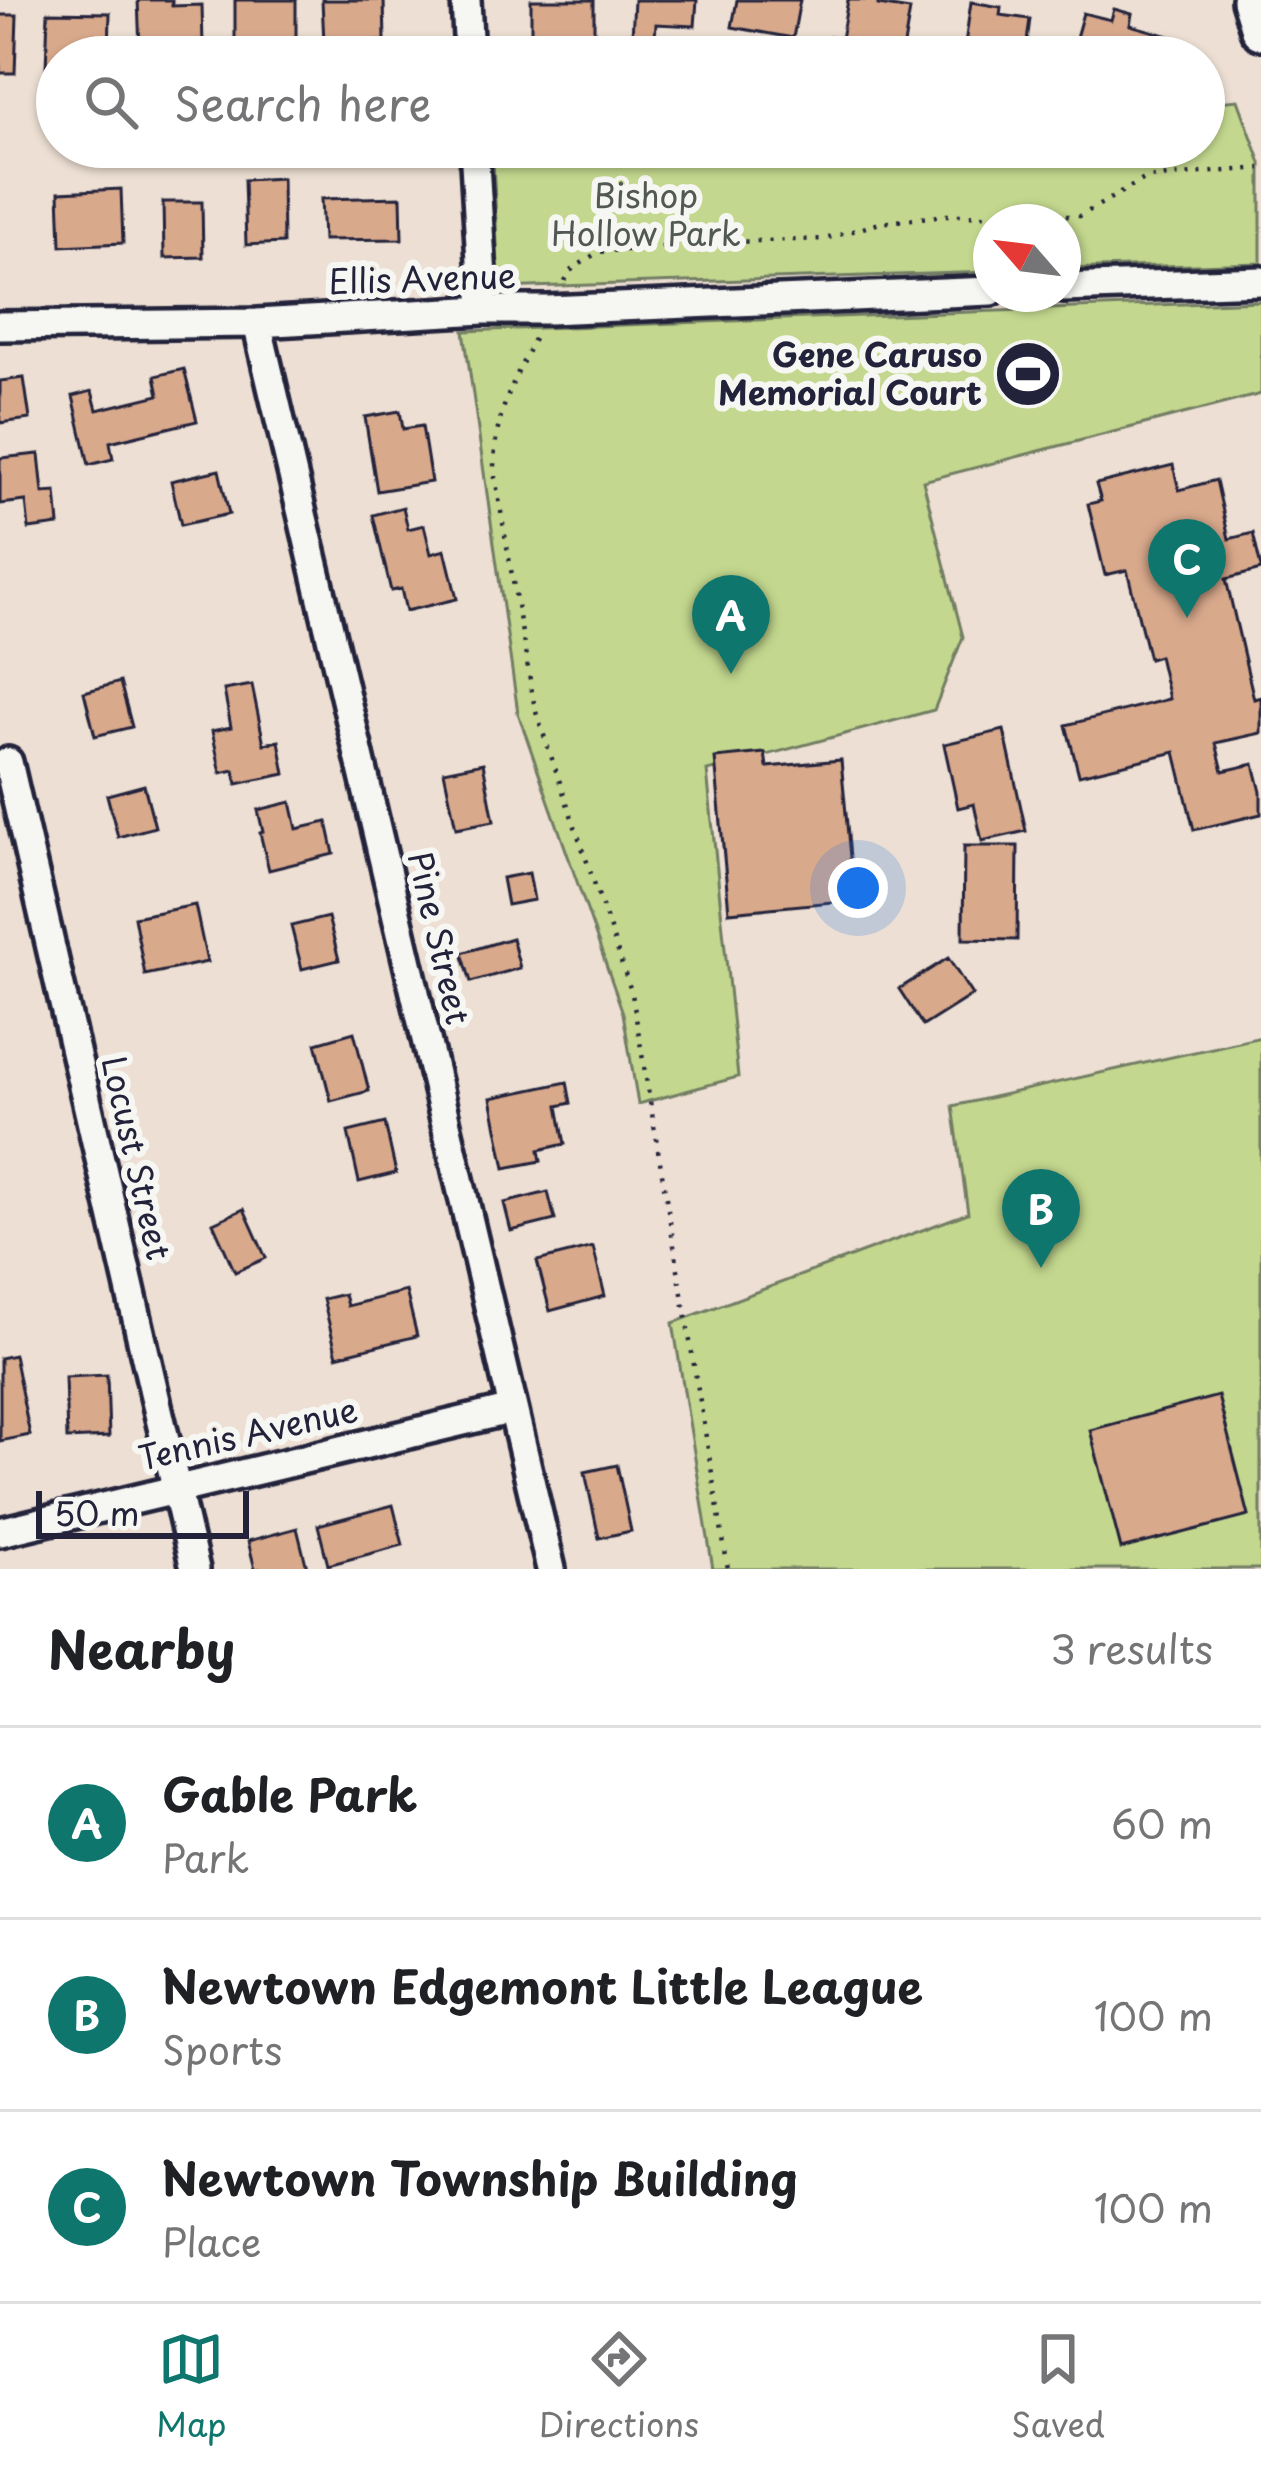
<!DOCTYPE html>
<html lang="en">
<head>
<meta charset="utf-8">
<style>
	:root { --surface:#fff; --page:#f6f6f6; --text:#202124; --muted:#757577; --line:#e0e0e0; --accent:#0f766e }
	body { margin:0; font-family:"Playpen Sans",sans-serif; background:var(--page); color:var(--text) }
	.compass { position:absolute; left:973px; top:204px; width:108px; height:108px; border-radius:50%; background:var(--surface); box-shadow:0 3px 9px #0004; rotate:298deg }
	.scale { position:absolute; left:36px; bottom:30px; width:213px; box-sizing:border-box; padding-left:12px; border:6px solid #22223b; border-top:0; font-size:33px; line-height:42px; white-space:nowrap; color:#22223b; -webkit-text-stroke:9px #f6f6f2; paint-order:stroke }
	.you { position:absolute; left:858px; top:888px; width:42px; height:42px; margin:-30px; border:9px solid #fff; border-radius:50%; background:#1a73e8; box-shadow:0 0 0 18px #1a73e833 }
	.badge { display:grid; place-items:center; width:78px; height:78px; border-radius:50%; background:var(--accent); color:#fff; font-size:39px; font-weight:700 }
	.pin { position:absolute; translate:-50% -99px; filter:drop-shadow(0 3px 6px #0008) }
	.pin::after { content:''; position:absolute; top:63px; width:42px; height:36px; background:inherit; clip-path:polygon(0 0,100% 0,50% 100%) }
	.list { margin:0; padding:0; list-style:none }
	h2 { display:flex; justify-content:space-between; align-items:center; height:156px; margin:0; padding:0 48px; font-size:51px }
	h2 small { font-size:39px; font-weight:400; color:var(--muted) }
	.list li { display:grid; grid-template-columns:78px 1fr auto; gap:36px; align-items:center; box-sizing:border-box; height:192px; padding:0 48px; border-top:3px solid var(--line) }
	.list b { display:block; font-size:45px; white-space:nowrap }
	.list p { margin:0; font-size:39px; white-space:nowrap; color:var(--muted) }
	.list em { font-size:39px; font-style:normal; color:var(--muted) }
	.icon { flex:none; width:66px; height:66px; fill:none; stroke:currentColor; stroke-width:2; stroke-linecap:round; stroke-linejoin:round }
	.map { position:relative; flex:none; width:1261px; height:1569px; overflow:hidden }
	.search { position:absolute; background:var(--surface); box-shadow:0 3px 9px #0004; left:36px; right:36px; top:36px; height:132px; display:flex; align-items:center; gap:30px; box-sizing:border-box; padding:0 42px; border-radius:66px; color:var(--muted); font-size:45px }
	.sheet { height:732px; background:var(--surface) }
	nav { display:flex; justify-content:space-around; align-items:center; box-sizing:border-box; height:168px; border-top:3px solid var(--line); background:var(--surface); font-size:33px; color:var(--muted) }
	nav a { display:grid; justify-items:center; gap:6px }
	nav .on { color:var(--accent) }
	.map>svg:first-child { display:block }
</style>
</head>
<body>
<div class="map">
<svg width="1261" height="1569" viewBox="0 0 1261 1569">
	<rect width="100%" height="100%" fill="#eddfd3"/>
	<filter id="ink" filterUnits="userSpaceOnUse"><feTurbulence type="fractalNoise" baseFrequency=".00833" numOctaves="2"/><feDisplacementMap in="SourceGraphic" scale="24" xChannelSelector="R" yChannelSelector="G"/><feConvolveMatrix kernelMatrix="1 2 1 2 8 2 1 2 1" color-interpolation-filters="sRGB"/></filter>
	<g filter="url(#ink)">
		<path fill="#c3d88e" stroke="#727d64" stroke-width="3" d="M1238 100 1261 163V263L1063 269V222H991V272L499 288 493 159 640 147H1204V103Z
			M1261 301V394L923 481 963 637 934 710 707 771 738 1077 638 1104 623 1013 518 713 464 331Z
			M1261 1037V1569H713L673 1323 968 1213 953 1106Z"/>
		<path fill="#d9a98c" stroke="#22223b" stroke-width="3" d="M138 0H172V6L202 5 203 46 140 49Z
			M235 0H296V42L255 43 256 57H235Z
			M322 0H384L385 41 324 43Z
			M531 0H594V48H531Z
			M634 0H697L695 26 656 24 655 38 632 37Z
			M737 0H800L793 38 732 27Z
			M848 0H878V5L910 10 903 51 874 46 872 57 827 55 830 37 841 39Z
			M971 2 1001 7 1000 15 1030 19 1025 57 964 51Z
			M1114 9 1132 14 1130 25 1173 37 1168 57H1107L1073 48 1083 13 1111 20Z
			M48 12 110 13 109 57H57V69H46Z
			M0 15H17L15 73H0Z
			M282 178 283 243 246 245 244 180Z
			M121 189 123 243 61 246 59 192Z
			M401 197 402 239 323 240 321 199Z
			M163 202H202L203 257 164 258Z
			M184 369 197 421 110 442 113 459 89 465 73 396 92 391 97 410 159 395 155 376Z
			M24 378 30 419 0 423V381Z
			M400 411 403 429 422 426 431 482 377 491 365 417Z
			M39 454 43 493 56 492 59 525 29 529 26 501 0 504V458Z
			M1173 465 1179 490 1216 480 1229 539 1253 533 1261 568V570L1226 579 1254 699 1261 697V733L1216 743 1223 771 1254 764 1261 792V814L1194 830 1175 752 1079 775 1066 725 1169 699 1159 656 1149 659 1127 570 1105 575 1088 504 1101 501 1096 484Z
			M219 470 229 514 181 525 171 481Z
			M403 507 408 529 424 525 431 554 445 550 457 599 406 611 401 589 391 591 373 515Z
			M120 682 132 727 95 736 84 692Z
			M252 685 264 744 279 741 285 774 237 784 234 770 221 773 212 731 231 727 224 690Z
			M1004 730 1026 831 982 841 974 804 958 808 944 744Z
			M765 753 767 767 841 760 854 900 729 912 715 758Z
			M483 763 494 821 456 828 444 771Z
			M144 785 155 827 118 837 107 795Z
			M291 802 297 829 327 822 334 854 269 870 260 833 263 832 258 810Z
			M964 846H1018L1017 940 963 939Z
			M529 873 534 900 507 905 502 878Z
			M195 905 207 962 145 975 134 917Z
			M328 917 339 960 302 969 291 926Z
			M512 938 520 968 471 982 462 953Z
			M948 958 972 995 923 1026 899 989Z
			M354 1032 369 1091 331 1101 316 1043Z
			M567 1082 571 1103 558 1106 565 1144 539 1150 541 1161 505 1168 491 1098Z
			M385 1123 396 1173 359 1182 348 1132Z
			M548 1192 555 1220 511 1231 504 1203Z
			M244 1209 266 1258 235 1272 213 1223Z
			M593 1247 605 1296 550 1311 537 1261Z
			M406 1291 417 1336 337 1356 323 1299 344 1294 347 1306Z
			M14 1355 30 1435 0 1441V1358Z
			M107 1375 109 1437 67 1439 65 1377Z
			M1218 1396 1249 1516 1121 1549 1090 1430Z
			M617 1465 631 1531 599 1538 585 1472Z
			M393 1505 403 1545 328 1565 318 1525Z
			M297 1528 307 1568 255 1569 248 1541Z"/>
		<g fill="none" stroke-linecap="round" stroke-linejoin="round">
			<defs>
				<path id="street" d="M466 0 469 57
					M474 147 484 310
					M1063 288 1261 281
					M257 323 551 1569
					M0 326 257 323 484 310H548L991 291
					M8 762 195 1569
					M0 1532 513 1409"/>
				<path id="secondary" d="M1252 0 1261 29"/>
			</defs>
			<use href="#street" stroke="#22223b" stroke-width="36"/>
			<use href="#secondary" stroke="#22223b" stroke-width="48"/>
			<path stroke="#22223b" stroke-width="4.5" stroke-dasharray="3 9" stroke-linecap="butt" d="M565 281 570 271 598 252 728 242 825 239 880 223 945 215 1080 216 1146 178 1261 168
				M534 339C511 386 494 417 494 471L535 709 632 994 728 1569"/>
			<use href="#street" stroke="#f6f6f2" stroke-width="27"/>
			<use href="#secondary" stroke="#f6f6f2" stroke-width="39"/>
		</g>
	</g>
	<defs>
		<symbol id="stadium-disc" viewBox="-11 -11 22 22"><circle r="9.5" fill="#22223b" stroke="#f6f6f2"/><path d="M0-5a6.5 5 0 1 0 0 10a6.5 5 0 1 0 0-10ZM-3.5-1.8h7v3.6h-7Z" fill="#fff"/></symbol>
	</defs>
	<g fill-rule="evenodd">
		<use href="#stadium-disc" x="990" y="336" width="76" height="76"/>
	</g>
	<g text-anchor="middle" stroke-width="12" stroke-linejoin="round" paint-order="stroke">
		<g font-size="33" fill="#525954" stroke="#f6f6f2">
			<text x="646" y="208">Bishop<tspan x="646" dy="38">Hollow Park</tspan></text>
		</g>
		<g font-size="33" fill="#22223b" stroke="#f6f6f2">
			<text transform="translate(422 279) rotate(-2)" y="12">Ellis Avenue</text>
			<text transform="translate(439 938) rotate(77)" y="12">Pine Street</text>
			<text transform="translate(136 1158) rotate(77)" y="12">Locust Street</text>
			<text transform="translate(248 1434) rotate(-13)" y="12">Tennis Avenue</text>
		</g>
		<g font-size="33" font-weight="bold" fill="#22223b" stroke="#f6f6f2" text-anchor="end">
			<text x="982" y="367">Gene Caruso<tspan x="982" dy="38">Memorial Court</tspan></text>
		</g>
	</g>
</svg>
<svg class="compass" viewBox="-18 -18 36 36"><path d="M0-13l5 13h-10z" fill="#e53935"/><path d="M0 13l5-13h-10z" fill="#757577"/></svg>
<div class="scale">50 m</div>
<div class="you"></div>
<div class="pin badge" style="left:731px;top:674px">A</div>
<div class="pin badge" style="left:1041px;top:1268px">B</div>
<div class="pin badge" style="left:1187px;top:618px">C</div>
<div class="search"><svg class="icon" aria-label="search" viewBox="0 0 24 24"><circle cx="10" cy="10" r="6"/><path d="M15 15l6 6"/></svg>Search here</div>
</div>
<section class="sheet">
<h2>Nearby<small>3 results</small></h2>
<ul class="list">
<li><span class="badge">A</span><div><b>Gable Park</b><p>Park</p></div><em>60 m</em></li>
<li><span class="badge">B</span><div><b>Newtown Edgemont Little League</b><p>Sports</p></div><em>100 m</em></li>
<li><span class="badge">C</span><div><b>Newtown Township Building</b><p>Place</p></div><em>100 m</em></li>
</ul>
</section>
<nav>
<a class="on"><svg class="icon" aria-label="map" viewBox="0 0 24 24"><path d="M3 6l6-2 6 2 6-2v14l-6 2-6-2-6 2zM9 4v14M15 6v14"/></svg>Map</a>
<a><svg class="icon" aria-label="directions" viewBox="0 0 24 24"><path d="M12 3l9 9-9 9-9-9zM9 14v-3h6M13 9l2 2-2 2"/></svg>Directions</a>
<a><svg class="icon" aria-label="saved" viewBox="0 0 24 24"><path d="M7 4h10v16l-5-4-5 4z"/></svg>Saved</a>
</nav>
</body>
</html>
